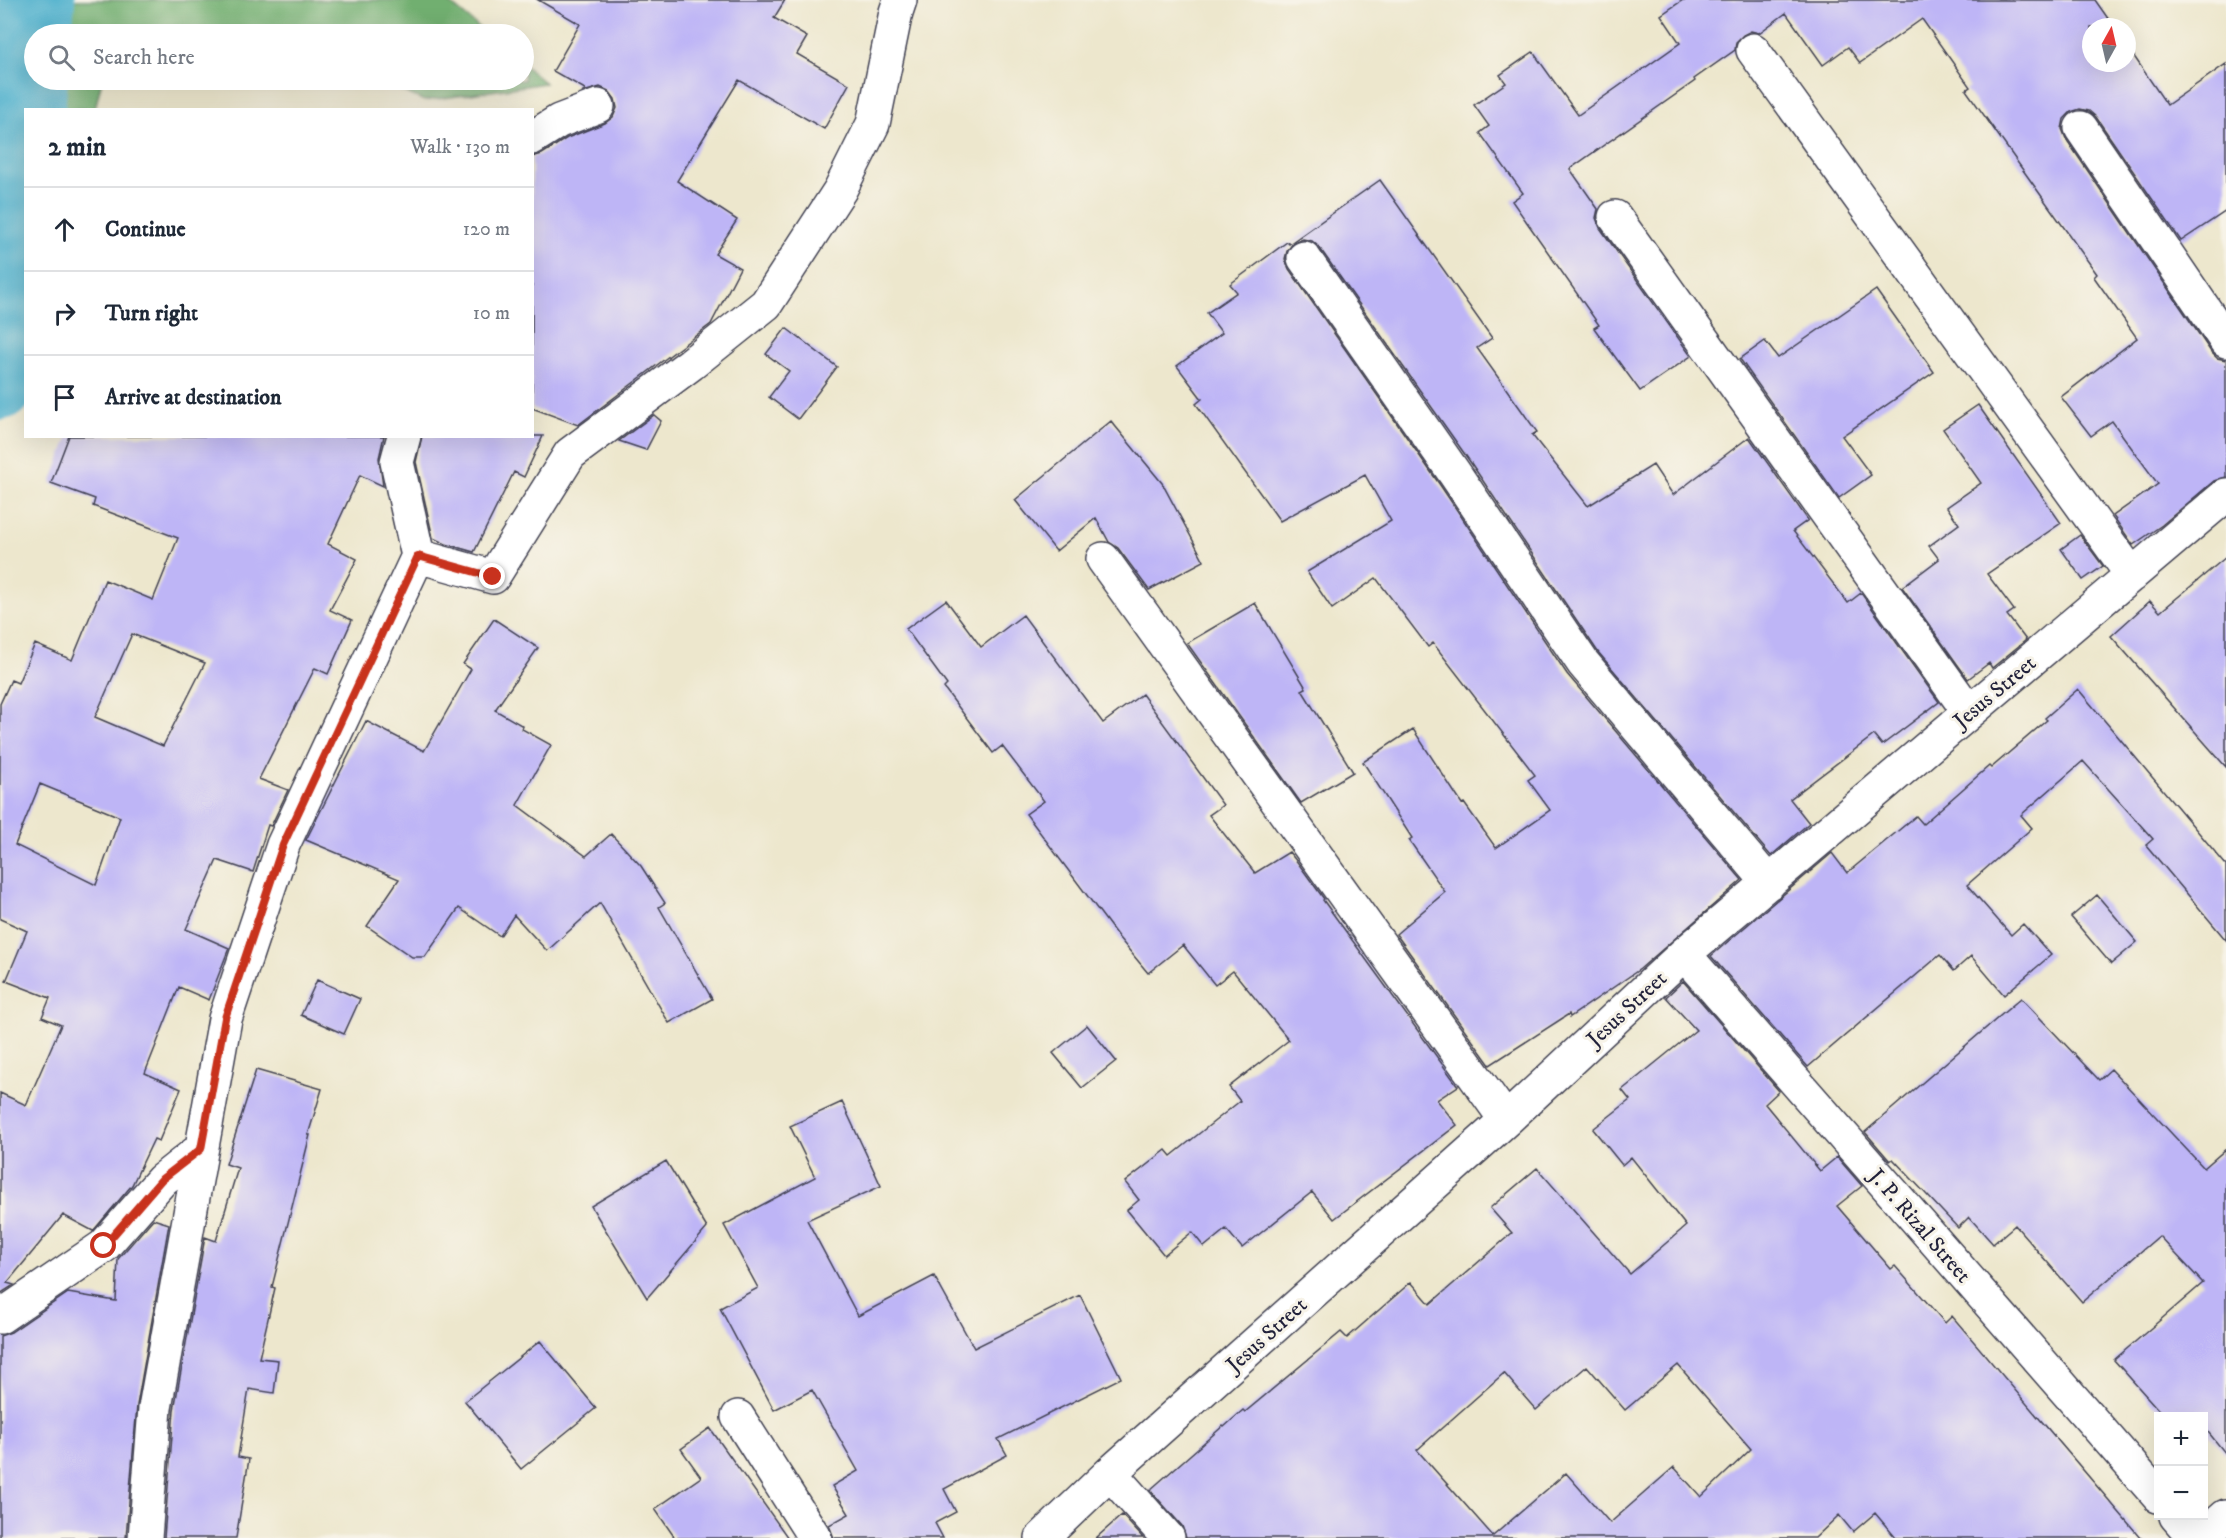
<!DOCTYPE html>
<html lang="en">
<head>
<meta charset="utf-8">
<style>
	:root { --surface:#fff; --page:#f2f2f3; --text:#1f2937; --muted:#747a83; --line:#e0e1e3 }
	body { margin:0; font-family:"IM FELL DW Pica",serif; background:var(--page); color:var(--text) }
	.controls { position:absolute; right:18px; bottom:18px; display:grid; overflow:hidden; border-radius:0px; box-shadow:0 6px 24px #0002 }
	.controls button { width:54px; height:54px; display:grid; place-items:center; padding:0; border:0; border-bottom:2px solid var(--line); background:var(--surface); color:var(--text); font:30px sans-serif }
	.compass { position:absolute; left:2082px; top:18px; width:54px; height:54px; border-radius:50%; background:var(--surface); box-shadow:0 6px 24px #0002; rotate:8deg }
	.stop { position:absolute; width:18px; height:18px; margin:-14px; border:4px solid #c8321e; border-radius:50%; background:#fff }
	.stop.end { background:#c8321e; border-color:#fff; box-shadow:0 2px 6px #0008 }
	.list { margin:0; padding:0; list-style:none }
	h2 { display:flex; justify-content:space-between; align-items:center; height:78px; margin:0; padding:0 24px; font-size:26px }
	h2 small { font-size:20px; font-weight:400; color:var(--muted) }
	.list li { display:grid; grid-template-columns:39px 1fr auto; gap:18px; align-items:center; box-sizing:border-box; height:84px; padding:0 24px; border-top:2px solid var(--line) }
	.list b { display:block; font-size:22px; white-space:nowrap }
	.list em { font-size:20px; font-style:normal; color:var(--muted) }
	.icon { flex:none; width:33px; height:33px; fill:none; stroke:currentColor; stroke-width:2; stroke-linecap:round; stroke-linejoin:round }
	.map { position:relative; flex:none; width:2226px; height:1538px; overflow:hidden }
	.search { position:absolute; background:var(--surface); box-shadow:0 6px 24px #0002; left:24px; top:24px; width:510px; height:66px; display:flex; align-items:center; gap:15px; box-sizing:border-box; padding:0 21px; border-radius:33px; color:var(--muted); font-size:22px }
	.panel { position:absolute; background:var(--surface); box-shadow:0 6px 24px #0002; left:24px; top:108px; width:510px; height:330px; border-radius:0px }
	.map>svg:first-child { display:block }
</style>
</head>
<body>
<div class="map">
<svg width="2226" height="1538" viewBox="0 0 2226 1538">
	<rect width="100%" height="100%" fill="#f7f3e8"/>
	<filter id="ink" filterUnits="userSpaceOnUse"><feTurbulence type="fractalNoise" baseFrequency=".0167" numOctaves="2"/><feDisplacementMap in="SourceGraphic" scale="12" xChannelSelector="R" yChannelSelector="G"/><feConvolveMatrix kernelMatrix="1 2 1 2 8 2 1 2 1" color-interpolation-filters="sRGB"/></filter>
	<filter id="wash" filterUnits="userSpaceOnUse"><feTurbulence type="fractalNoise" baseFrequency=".008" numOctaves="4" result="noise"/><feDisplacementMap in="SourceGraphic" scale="24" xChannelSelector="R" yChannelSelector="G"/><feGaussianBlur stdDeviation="1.35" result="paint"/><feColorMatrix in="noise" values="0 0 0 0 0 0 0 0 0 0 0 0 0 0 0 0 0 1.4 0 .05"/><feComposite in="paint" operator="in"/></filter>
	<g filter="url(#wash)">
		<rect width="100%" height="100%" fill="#ede7cd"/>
		<path fill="#71af6f" stroke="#4a6855" stroke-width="1.5" d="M51 0H446L487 34H281L269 29 247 34H47Z
			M524 65 545 83 424 101 379 80H524Z
			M43 80H102L95 109H39Z"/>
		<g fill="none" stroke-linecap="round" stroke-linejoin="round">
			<path stroke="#4eb0cd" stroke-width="76" d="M27 110 37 0
				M0 382 26 123"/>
		</g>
		<g id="blocks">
			<path fill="#beb5f6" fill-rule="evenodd" d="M538 0H785L774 18 807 37 797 54 849 84 824 129 739 80 677 181 737 220 715 254 740 268 711 324 578 425 532 408V157L542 154 567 138 605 123 613 117 617 108 615 99 609 91 600 87 583 92 585 89 553 71 580 24Z
				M1683 0H2095L2114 27H2091V63H2127V46L2167 105 2226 64V211L2181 241 2096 117 2089 111 2080 109 2071 112 2064 119 2062 129 2066 139 2211 352 2217 358 2226 360V477L2214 481 2162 525 2133 545 2113 516 2158 484 2112 421 2091 436 2061 397 2137 338 2094 277 2097 274 1966 90 1970 87 1922 19 1860 63 1848 47 1823 65 1786 13 1759 33 1751 31 1743 35 1736 42 1735 50 1694 79 1695 81 1570 169 1598 209 1596 218 1600 228 1691 356 1640 391 1594 328 1599 325 1512 201 1523 193 1480 133 1489 126 1474 105 1506 83 1500 75 1533 52 1578 115 1680 43 1661 15Z
				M1380 180 1492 338 1477 348 1537 432 1532 435 1588 506 1653 465 1673 495 1749 437 1808 520 1793 531 1848 603 1861 593 1939 702 1882 745 1874 735 1790 799 1809 823 1771 856 1598 652 1471 463 1319 247 1312 241 1303 239 1293 243 1287 251 1285 259 1289 269 1440 485 1567 674 1742 880 1640 969 1570 1017 1569 1014 1490 1065 1396 934 1445 892 1409 840 1412 838 1363 762 1413 729 1462 804 1464 803 1496 848 1550 810 1528 780 1535 775 1433 643 1428 647 1376 578 1332 609 1307 572 1391 521 1365 475 1280 521 1196 404 1202 399 1177 366 1222 333 1207 313 1237 292 1230 284 1287 242 1289 244Z
				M1876 290 1934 372 1842 436 1871 475 1839 498 1740 359 1765 341 1778 358Z
				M786 328 837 367 798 419 769 397 789 371 766 354Z
				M1978 405 2061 523 1987 574 2014 610 2007 615 2026 640 1992 668 1989 663 1968 679 1902 587 1939 559 1929 546 1959 524 1947 507 1981 483 1943 429Z
				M654 415 661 421 646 450 619 441Z
				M1111 421 1162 483 1204 561 1149 590 1118 548 1109 542 1096 518 1056 551 1015 500Z
				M69 436H384L379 458 383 486 360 475 328 544 357 559 330 610 352 620 328 674 315 668 259 779 288 790 271 826 268 825 253 872 217 860 186 929 229 948 209 1000 179 987 145 1073 181 1089 159 1141 154 1139 132 1185 93 1231 63 1215 7 1283 14 1285 0 1294V1093L26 1105 61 1025 42 1017 50 998 6 981 27 931 0 919V704L11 680 18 683 35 644 72 660 105 580 153 600 178 538 93 506 95 499 51 483ZM132 634 205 663 163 746 95 717ZM40 784 120 817 96 885 15 845Z
				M422 436H543L524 477 514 472 474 552 446 544 433 538 416 462Z
				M2080 535 2103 566 2083 580 2061 549Z
				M2226 557V767L2111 636 2150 601 2160 612Z
				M946 600 981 647 1023 615 1103 723 1142 694 1223 805 1209 815 1255 873 1289 852 1298 863 1324 899 1323 900 1458 1086 1437 1100 1457 1125 1334 1219 1312 1192 1242 1248 1226 1229 1204 1247 1192 1232 1164 1255 1127 1210 1139 1200 1125 1182 1166 1150 1171 1156 1240 1101 1229 1087 1289 1040 1233 971 1215 985 1183 945 1148 973 1119 938 1026 814 1044 801 1002 746 993 753 944 688 947 685 906 629Z
				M1255 603 1306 688 1302 690 1353 772 1301 803 1187 643Z
				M494 619 538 648 495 710 523 726 522 729 551 745 517 805 586 856 611 834 641 866 665 903 659 907 712 999 669 1023 600 903 547 951 514 915 500 936 459 908 425 957H412L367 926 399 879 306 840 366 721 424 751 471 669 463 664Z
				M2078 689 2226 865V940L2146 845 2153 839 2083 761 2021 815 2032 828 1967 885 2011 935 2023 924 2051 955 2004 995 1971 956 1954 971 1940 955 1808 1067 1711 956 1832 853 1847 873 1916 816 1923 824 1989 766 1991 768 2047 720 2045 718Z
				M2097 895 2137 942 2111 964 2071 917Z
				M317 980 360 999 344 1034 301 1015Z
				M1683 981 1779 1091 1765 1104 1820 1171 1837 1157 1862 1186 1837 1206 1891 1269 1895 1266 1945 1323 1952 1316 2141 1538H1896L1875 1513 1853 1532 1839 1515 1815 1538H1186L1182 1526 1150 1490 1223 1426 1224 1427 1243 1410 1245 1412 1341 1332 1347 1338 1411 1282 1430 1304 1512 1233 1490 1208 1537 1168 1630 1274 1686 1226 1631 1157 1622 1165 1593 1129 1630 1100 1622 1090 1696 1030 1666 997ZM1678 1365 1751 1449 1701 1497 1674 1467 1610 1523 1566 1473 1493 1536 1417 1450 1504 1373 1536 1410 1587 1366 1625 1410Z
				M2021 998 2099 1080 2111 1069 2204 1168 2226 1149V1454L2204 1427V1416H2164L2114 1360 2203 1283 2159 1236 2082 1302 2015 1225 1993 1244 1969 1217 1958 1228 1893 1159 1890 1161 1865 1132Z
				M1087 1025 1116 1061 1082 1088 1053 1053Z
				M256 1070 322 1089 308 1135H310L272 1287 275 1288 259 1358 278 1360 274 1393 249 1389 238 1457 249 1459 236 1538H164L174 1410 205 1237 216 1241 238 1168 226 1164Z
				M842 1102 881 1186 807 1220 858 1316 934 1276 974 1348 1080 1295 1121 1378 998 1439 1007 1455 944 1489 956 1512 935 1523 943 1538H834L829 1525 849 1514 832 1486 858 1471 812 1390 774 1410 720 1308 758 1288 724 1225 815 1177 790 1126Z
				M666 1161 707 1228 647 1298 591 1206Z
				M153 1219 169 1224 137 1405 126 1538H0V1336L11 1332 68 1293 116 1301 118 1259Z
				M540 1341 596 1408 521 1469 465 1401Z
				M710 1428 788 1538H675L655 1509 701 1477 681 1449Z
				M1122 1515 1143 1538H1096Z"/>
		</g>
	</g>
	<g filter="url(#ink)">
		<use href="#blocks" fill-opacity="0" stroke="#404051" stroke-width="1.5"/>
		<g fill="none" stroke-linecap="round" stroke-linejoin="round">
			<defs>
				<path id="street" d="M1753 50 2132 575
					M2081 128 2226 341
					M532 138 559 121 598 106
					M1615 217 1969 712
					M1304 258 1455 474 1583 663 1769 883
					M418 556 493 577 570 454 691 364 766 304 840 190 873 124 896 12 900 0
					M1103 559 1506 1120
					M1684 954 2158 1496
					M0 1317 104 1246 162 1180 201 1149
					M738 1417 815 1538
					M1110 1473 1168 1538
					M2176 1516 2195 1538
					M145 1538 155 1408 225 1019 283 845 418 556 397 462 404 436
					M1042 1538 1110 1473 1506 1120 1684 954 2226 495"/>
				<path id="secondary" d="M2201 1538 2226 1516"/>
			</defs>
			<use href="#street" stroke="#404051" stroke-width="36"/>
			<use href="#secondary" stroke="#404051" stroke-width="36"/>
			<use href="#street" stroke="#fff" stroke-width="33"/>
			<use href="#secondary" stroke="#fff" stroke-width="33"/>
		</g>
	</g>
	<g fill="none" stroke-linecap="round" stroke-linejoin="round" filter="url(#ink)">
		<path stroke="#c8321e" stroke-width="8" d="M104 1246 162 1179 201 1149 225 1018 283 845 418 556 493 577"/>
	</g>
	<g text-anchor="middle" stroke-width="6" stroke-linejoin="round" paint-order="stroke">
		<g font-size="22" fill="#22223b" stroke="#f7f3e8">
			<text transform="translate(1994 691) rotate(-40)" y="8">Jesus Street</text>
			<text transform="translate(1626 1008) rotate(-43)" y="8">Jesus Street</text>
			<text transform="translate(1921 1225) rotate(49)" y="8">J. P. Rizal Street</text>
			<text transform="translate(1266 1334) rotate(-42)" y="8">Jesus Street</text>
		</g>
	</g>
</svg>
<div class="controls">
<button>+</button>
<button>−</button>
</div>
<svg class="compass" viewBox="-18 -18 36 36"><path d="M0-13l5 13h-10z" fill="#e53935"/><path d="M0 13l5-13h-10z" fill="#747a83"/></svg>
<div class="stop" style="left:104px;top:1246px"></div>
<div class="stop end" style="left:493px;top:577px"></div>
<div class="search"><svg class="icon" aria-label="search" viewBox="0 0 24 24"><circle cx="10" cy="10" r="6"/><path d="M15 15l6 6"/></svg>Search here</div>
<section class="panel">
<h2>2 min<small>Walk · 130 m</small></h2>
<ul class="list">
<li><svg class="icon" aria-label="ahead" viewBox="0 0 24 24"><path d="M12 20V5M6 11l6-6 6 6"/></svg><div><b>Continue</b></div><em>120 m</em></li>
<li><svg class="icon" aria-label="right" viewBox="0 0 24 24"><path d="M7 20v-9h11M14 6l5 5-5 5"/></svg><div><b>Turn right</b></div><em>10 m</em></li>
<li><svg class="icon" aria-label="arrive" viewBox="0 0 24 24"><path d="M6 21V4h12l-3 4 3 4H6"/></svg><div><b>Arrive at destination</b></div></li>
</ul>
</section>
</div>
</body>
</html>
